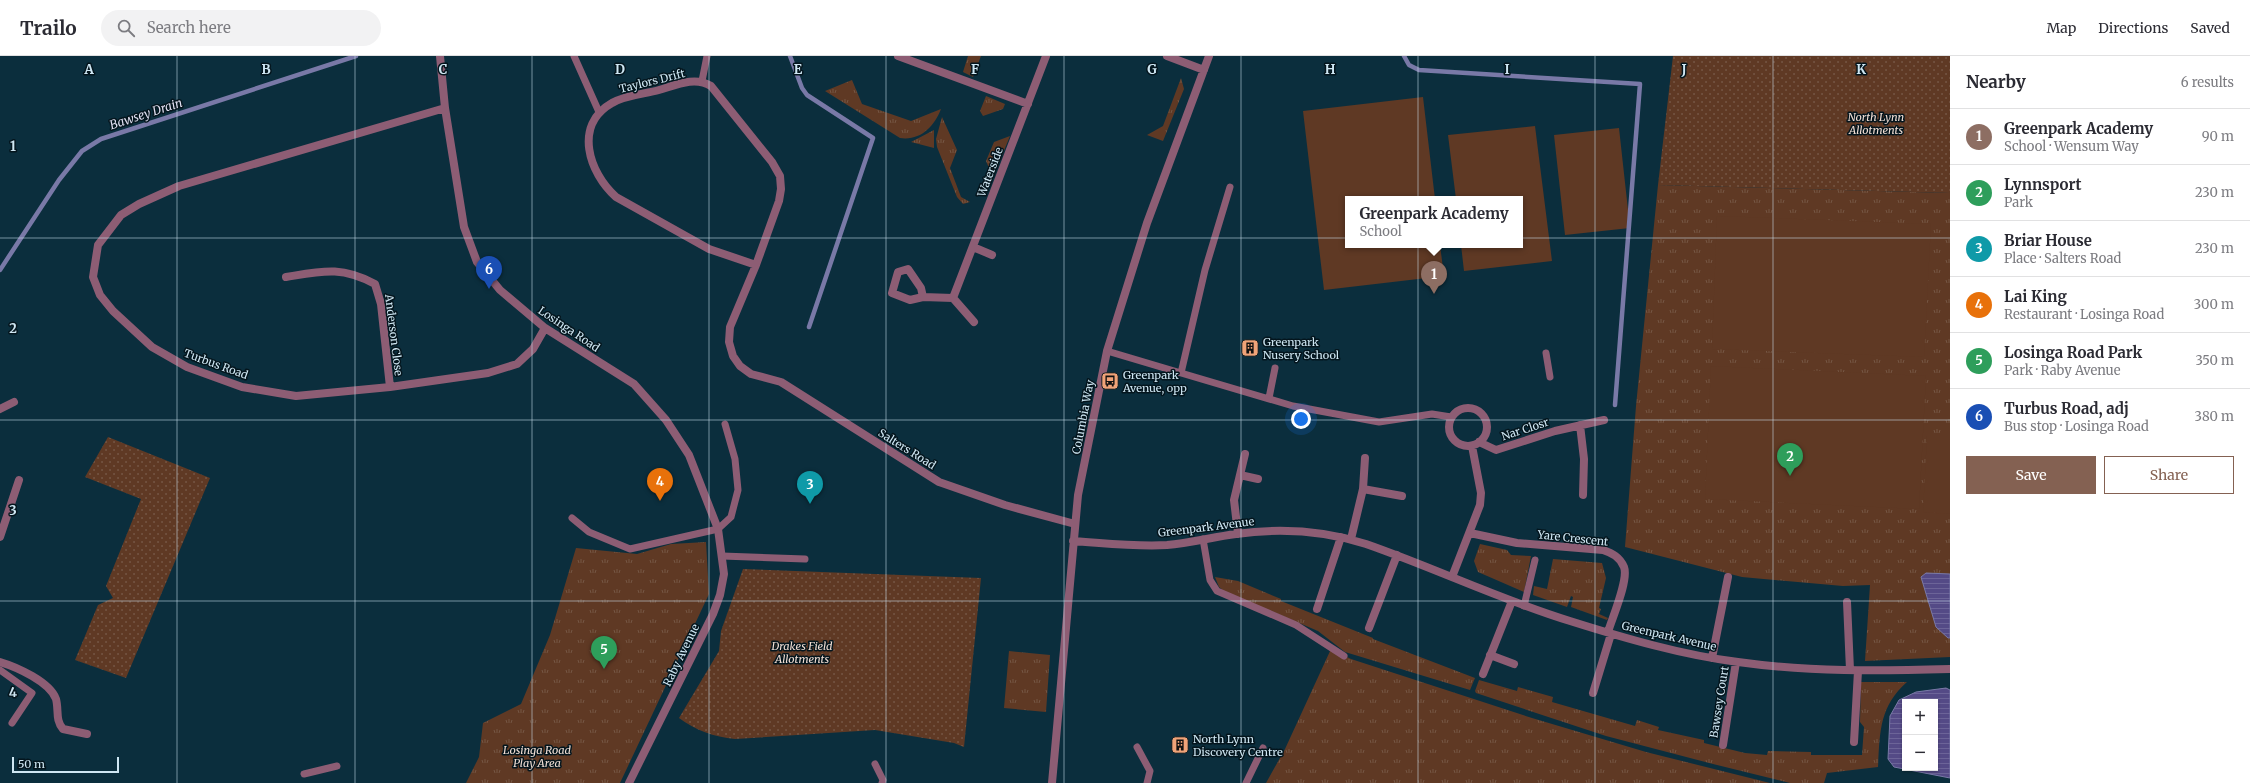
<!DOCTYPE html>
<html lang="en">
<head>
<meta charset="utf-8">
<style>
	:root { --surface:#fff; --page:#f2f2f3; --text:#2b2b33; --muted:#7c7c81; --line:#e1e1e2; --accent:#846152 }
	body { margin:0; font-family:Merriweather,serif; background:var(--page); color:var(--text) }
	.controls { position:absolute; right:12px; bottom:12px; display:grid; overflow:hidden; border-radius:0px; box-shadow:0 1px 3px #0004 }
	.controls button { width:36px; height:36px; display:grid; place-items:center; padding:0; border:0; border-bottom:1px solid var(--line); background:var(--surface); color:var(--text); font:20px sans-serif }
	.scale { position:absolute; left:12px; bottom:10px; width:107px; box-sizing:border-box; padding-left:4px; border:2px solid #cfe7f3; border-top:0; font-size:11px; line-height:14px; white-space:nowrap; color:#cfe7f3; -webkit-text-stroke:3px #04151d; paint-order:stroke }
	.you { position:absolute; left:1301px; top:363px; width:14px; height:14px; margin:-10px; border:3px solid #fff; border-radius:50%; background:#1a73e8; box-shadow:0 0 0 6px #1a73e833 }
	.badge { display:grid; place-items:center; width:26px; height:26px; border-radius:50%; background:var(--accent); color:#fff; font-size:13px; font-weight:700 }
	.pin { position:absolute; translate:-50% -33px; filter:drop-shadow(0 1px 2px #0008) }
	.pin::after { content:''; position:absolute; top:21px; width:14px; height:12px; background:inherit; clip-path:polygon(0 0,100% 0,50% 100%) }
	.popup { position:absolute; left:1345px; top:140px; width:178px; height:52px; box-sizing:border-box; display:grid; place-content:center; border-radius:0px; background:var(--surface); filter:drop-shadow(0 1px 3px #0005); font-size:13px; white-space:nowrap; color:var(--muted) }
	.popup b { font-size:15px; color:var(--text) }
	.popup::after { content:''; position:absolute; left:50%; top:100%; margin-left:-8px; border:8px solid transparent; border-top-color:var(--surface) }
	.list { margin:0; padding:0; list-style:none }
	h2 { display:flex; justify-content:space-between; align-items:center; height:52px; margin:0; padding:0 16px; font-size:17px }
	h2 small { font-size:13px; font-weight:400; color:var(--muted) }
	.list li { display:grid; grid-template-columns:26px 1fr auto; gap:12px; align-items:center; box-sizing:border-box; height:56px; padding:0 16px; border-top:1px solid var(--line) }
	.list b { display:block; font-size:15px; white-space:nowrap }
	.list p { margin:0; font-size:13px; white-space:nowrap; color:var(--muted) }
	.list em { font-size:13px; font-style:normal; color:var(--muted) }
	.actions { display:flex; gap:8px; padding:12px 16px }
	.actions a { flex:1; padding:9px 0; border:1px solid var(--accent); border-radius:0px; text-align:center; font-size:14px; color:var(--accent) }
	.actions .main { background:var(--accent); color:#fff }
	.icon { flex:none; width:22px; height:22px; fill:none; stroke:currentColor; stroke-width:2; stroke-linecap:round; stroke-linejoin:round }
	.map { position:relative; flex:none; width:1950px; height:727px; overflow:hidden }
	header { display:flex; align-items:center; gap:24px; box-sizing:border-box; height:56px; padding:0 20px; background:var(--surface); border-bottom:1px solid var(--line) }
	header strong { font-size:19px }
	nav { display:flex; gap:22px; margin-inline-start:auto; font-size:14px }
	.search { width:280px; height:36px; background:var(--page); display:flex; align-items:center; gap:10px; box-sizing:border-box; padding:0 14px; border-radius:22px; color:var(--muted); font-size:15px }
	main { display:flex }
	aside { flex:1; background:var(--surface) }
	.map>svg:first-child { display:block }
</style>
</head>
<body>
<header>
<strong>Trailo</strong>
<div class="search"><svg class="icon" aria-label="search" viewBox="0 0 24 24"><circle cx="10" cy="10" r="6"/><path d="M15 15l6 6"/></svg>Search here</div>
<nav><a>Map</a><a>Directions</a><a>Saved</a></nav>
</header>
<main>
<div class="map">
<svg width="1950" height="727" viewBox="0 0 1950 727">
	<defs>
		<pattern id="grass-tufts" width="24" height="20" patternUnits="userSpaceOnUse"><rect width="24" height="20" fill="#5f3924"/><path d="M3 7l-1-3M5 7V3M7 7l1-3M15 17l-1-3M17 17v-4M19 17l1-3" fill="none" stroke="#755644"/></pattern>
		<pattern id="garden-dots" width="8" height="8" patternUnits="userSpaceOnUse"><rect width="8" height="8" fill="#5f3924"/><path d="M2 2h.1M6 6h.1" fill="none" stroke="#755644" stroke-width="1.8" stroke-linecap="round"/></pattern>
		<pattern id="water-rules" width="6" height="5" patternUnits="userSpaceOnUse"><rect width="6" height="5" fill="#544a86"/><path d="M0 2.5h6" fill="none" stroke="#6c6498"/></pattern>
	</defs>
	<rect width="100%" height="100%" fill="#0b2e3d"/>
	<path fill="url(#grass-tufts)" d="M968 0H981L973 21 963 16Z
		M1181 22 1184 33 1163 85 1147 79 1163 70Z
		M852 24 862 48 911 65 941 53C934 71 920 85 900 82L825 35Z
		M986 40 1005 48 1003 53 983 60 980 55Z
		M942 61 957 94 950 112 961 141 970 146 963 148 957 141 937 91 936 83Z
		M934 74V92L911 86Z
		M1010 80 993 121 986 105 994 86Z
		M1658 129 1950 137V601L1865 605 1870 529 1843 530 1742 521 1625 491 1636 350Z
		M706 486 709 538 620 727H466L479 701 483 667 521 648 550 579 576 492 637 498 671 488Z
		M1480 488 1507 494 1511 499 1531 500 1524 536 1478 516 1474 505Z
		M1553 503 1602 507 1606 522 1599 552 1601 553 1599 558 1608 562 1607 564 1571 551 1573 541 1571 540 1567 551 1533 539 1534 530 1547 533Z
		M1215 521 1238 525 1281 543V545L1373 582V583L1475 622 1470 634 1345 596 1318 575 1224 535 1219 531Z
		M1331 593 1351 603 1532 662 1646 696 1770 727H1266L1285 693Z
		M1009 595 1050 599 1046 656 1004 652Z
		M1479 624 1517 635 1518 631 1553 641 1552 646 1635 670 1637 664 1659 671 1658 674 1704 684V687L1745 697 1767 699 1768 695 1811 696V699H1862L1864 671 1860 666 1861 626H1907C1879 651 1880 676 1878 711L1827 717 1824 727H1790L1713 708 1606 680 1476 637 1475 635Z"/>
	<path fill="url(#garden-dots)" d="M1673 0H1950V137L1658 129Z
		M108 381 210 422 126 622 75 604 98 549 113 542 106 530 141 443 85 421Z
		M743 513 981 522 964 691 954 687 875 674 735 683C714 681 695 674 679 662L719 595 721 575Z"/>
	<path fill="#5f3924" d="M1423 41 1435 143H1348V189H1440L1444 220 1324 234 1303 55Z
		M1535 70 1552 205 1464 215 1461 189H1520V143H1456L1448 79Z
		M1619 72 1630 172 1565 179 1554 79Z
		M1717 160 1931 168 1924 301 1712 293Z
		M1711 310 1926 320 1919 453 1705 443Z
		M1927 380H1950V458L1923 456Z"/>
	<path fill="url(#water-rules)" stroke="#7979a7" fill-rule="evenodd" d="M1926 517 1950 518V582H1948L1936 571 1921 521Z
		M1946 632 1950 634V722L1894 711 1888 703 1890 660 1899 644 1916 636ZM1905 646H1935V712H1905Z"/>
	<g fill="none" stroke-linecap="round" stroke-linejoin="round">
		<path stroke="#7979a7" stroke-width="4.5" d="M790 0 802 32 807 39 873 82 809 271
			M1404 0 1409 9 1419 14 1640 28 1615 349
			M0 214 59 124 82 95 101 83 356 0"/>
		<path stroke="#8d5d74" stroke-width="7" d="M574 0 599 56
			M702 25 707 0
			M1107 295 1181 317 1205 214 1230 131
			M1546 297 1550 321
			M1181 317 1293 350 1379 366 1432 358 1451 361
			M1269 342 1275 312
			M572 462 589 476 630 493 718 473 731 461 738 434 735 403 725 368
			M1203 483 1210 524 1217 535 1296 569 1344 600
			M722 500 805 503
			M1524 550 1535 504
			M0 614 32 637 12 667
			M1137 691 1150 715 1147 727
			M875 708 883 724 882 727
			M304 718 337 710
			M1246 727 1263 692"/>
		<path stroke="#8d5d74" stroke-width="8" d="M440 0 445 52 464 171 477 206 500 234 545 272 634 328 666 364 689 399 718 473 724 518 720 539 713 558 629 727
			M898 0 1028 48
			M1167 0 1204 14
			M445 52 179 130 139 148 121 159 98 189 93 221 100 239 113 255 152 291 187 311 242 331 296 340 390 331 488 317 517 308 533 293 545 272
			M973 191 992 199
			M756 209 709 193 616 141C589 117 573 69 612 47 625 39 645 38 659 34 676 29 695 20 711 30L772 106 780 120 781 133 779 145 756 209 730 271 729 286 733 300 740 310 751 318 781 326 939 426 1005 449 1075 468
			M908 213 921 232 923 241 910 244 892 237 898 216Z
			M286 221C323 215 341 210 375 228L381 248 390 331
			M923 241 953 242 1046 0
			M953 242 974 266
			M1449 371a19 19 0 1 1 38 0a19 19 0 1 1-38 0Z
			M0 353 14 346
			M1580 369 1584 403 1583 439
			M1479 386 1496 394 1555 375 1604 364
			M1240 419 1258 423
			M1363 433 1402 440
			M1470 477 1517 487 1603 494C1612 497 1620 501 1624 511 1629 524 1612 562 1608 576
			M1238 478 1234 444 1245 398
			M0 481 19 424
			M1351 483 1363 433 1365 402
			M1073 485C1104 487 1136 491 1167 489 1190 487 1213 481 1236 478 1279 472 1325 475 1366 488 1435 512 1501 544 1570 565 1624 582 1682 599 1738 606 1809 616 1879 615 1950 613
			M1452 521 1480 449 1481 437 1472 390
			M1847 546 1850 614
			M1317 553 1341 481
			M1369 572 1397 499
			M1490 599 1514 608
			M1712 602 1728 521
			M0 606C17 611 50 626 56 643 59 654 55 664 63 673L87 678
			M1483 618 1512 545
			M1593 637 1611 578
			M1854 686 1858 615
			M1723 689 1736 606
			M1052 727 1078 439 1107 295 1147 167 1209 0"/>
	</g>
	<path fill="none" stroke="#cfe7f3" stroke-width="1" stroke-opacity="0.55" d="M177 0V727M355 0V727M532 0V727M709 0V727M886 0V727M1064 0V727M1241 0V727M1418 0V727M1595 0V727M1773 0V727M0 182H1950M0 364H1950M0 545H1950"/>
	<defs>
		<symbol id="building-square" viewBox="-11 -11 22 22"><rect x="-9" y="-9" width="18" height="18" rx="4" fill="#f0a378" stroke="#04151d"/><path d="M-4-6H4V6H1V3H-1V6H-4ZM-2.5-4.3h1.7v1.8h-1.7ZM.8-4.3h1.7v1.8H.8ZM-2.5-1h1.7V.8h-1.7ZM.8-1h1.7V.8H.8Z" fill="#111"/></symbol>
		<symbol id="bus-square" viewBox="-11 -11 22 22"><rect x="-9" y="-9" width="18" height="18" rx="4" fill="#f0a378" stroke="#04151d"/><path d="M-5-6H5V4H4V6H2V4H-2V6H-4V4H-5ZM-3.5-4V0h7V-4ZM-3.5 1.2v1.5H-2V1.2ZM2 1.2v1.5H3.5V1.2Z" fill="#111"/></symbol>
	</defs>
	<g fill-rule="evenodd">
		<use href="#building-square" x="1240" y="282" width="20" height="20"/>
		<use href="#bus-square" x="1100" y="315" width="20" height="20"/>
		<use href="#building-square" x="1170" y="679" width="20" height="20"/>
	</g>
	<g text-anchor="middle" stroke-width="3" stroke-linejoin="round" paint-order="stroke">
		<g font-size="11" fill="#cfe7f3" stroke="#04151d">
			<text transform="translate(652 25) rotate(-14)" y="4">Taylors Drift</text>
			<text transform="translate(990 116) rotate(-69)" y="4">Waterside</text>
			<text transform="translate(569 273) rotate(34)" y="4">Losinga Road</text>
			<text transform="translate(394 279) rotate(83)" y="4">Anderson Close</text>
			<text transform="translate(216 308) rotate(20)" y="4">Turbus Road</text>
			<text transform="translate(1083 361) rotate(-79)" y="4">Columbia Way</text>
			<text transform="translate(1525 373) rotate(-18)" y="4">Nar Closr</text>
			<text transform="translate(907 393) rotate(32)" y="4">Salters Road</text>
			<text transform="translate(1206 471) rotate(-7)" y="4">Greenpark Avenue</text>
			<text transform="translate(1573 482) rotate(6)" y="4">Yare Crescent</text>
			<text transform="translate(1669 580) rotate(13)" y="4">Greenpark Avenue</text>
			<text transform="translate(681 599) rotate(-64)" y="4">Raby Avenue</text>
			<text transform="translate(1719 646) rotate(-81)" y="4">Bawsey Court</text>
		</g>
		<g font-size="11" font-style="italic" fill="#f2dfd5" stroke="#04151d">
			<text x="1876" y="65">North Lynn<tspan x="1876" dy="13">Allotments</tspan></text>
			<text x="802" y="594">Drakes Field<tspan x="802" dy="13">Allotments</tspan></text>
			<text x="537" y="698">Losinga Road<tspan x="537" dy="13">Play Area</tspan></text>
		</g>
		<g font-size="11" fill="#cfe7f3" stroke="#04151d" text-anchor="start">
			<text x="1263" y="290">Greenpark<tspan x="1263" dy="13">Nusery School</tspan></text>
			<text x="1123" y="323">Greenpark<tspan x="1123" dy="13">Avenue, opp</tspan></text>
			<text x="1193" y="687">North Lynn<tspan x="1193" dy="13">Discovery Centre</tspan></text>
		</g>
		<g font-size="12" font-style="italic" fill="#e1e0f2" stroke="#04151d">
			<text transform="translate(146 58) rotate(-18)" y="4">Bawsey Drain</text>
		</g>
	</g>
	<g font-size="13" text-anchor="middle" font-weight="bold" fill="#cfe7f3" stroke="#04151d" stroke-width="3" stroke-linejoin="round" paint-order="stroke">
		<text x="89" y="18">A</text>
		<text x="266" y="18">B</text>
		<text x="443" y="18">C</text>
		<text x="620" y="18">D</text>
		<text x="798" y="18">E</text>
		<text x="975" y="18">F</text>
		<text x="1152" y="18">G</text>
		<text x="1330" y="18">H</text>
		<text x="1507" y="18">I</text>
		<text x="1684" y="18">J</text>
		<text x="1861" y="18">K</text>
		<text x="13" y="95">1</text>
		<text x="13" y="277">2</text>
		<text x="13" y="459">3</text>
		<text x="13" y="641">4</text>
	</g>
</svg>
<div class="controls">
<button>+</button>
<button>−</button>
</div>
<div class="scale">50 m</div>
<div class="you"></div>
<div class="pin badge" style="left:1434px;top:238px;background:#8d6e63">1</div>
<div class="popup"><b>Greenpark Academy</b>School</div>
<div class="pin badge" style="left:1790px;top:420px;background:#2e9e5b">2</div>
<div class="pin badge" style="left:810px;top:448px;background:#0f9aa8">3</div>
<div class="pin badge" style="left:660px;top:445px;background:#e8710a">4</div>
<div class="pin badge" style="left:604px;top:613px;background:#2e9e5b">5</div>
<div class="pin badge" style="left:489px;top:233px;background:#1a4fb4">6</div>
</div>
<aside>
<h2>Nearby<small>6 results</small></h2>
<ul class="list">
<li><span class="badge" style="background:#8d6e63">1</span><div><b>Greenpark Academy</b><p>School · Wensum Way</p></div><em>90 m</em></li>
<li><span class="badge" style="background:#2e9e5b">2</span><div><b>Lynnsport</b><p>Park</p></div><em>230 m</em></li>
<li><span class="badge" style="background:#0f9aa8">3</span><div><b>Briar House</b><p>Place · Salters Road</p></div><em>230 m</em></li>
<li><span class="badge" style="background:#e8710a">4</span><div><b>Lai King</b><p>Restaurant · Losinga Road</p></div><em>300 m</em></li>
<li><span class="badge" style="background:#2e9e5b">5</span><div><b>Losinga Road Park</b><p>Park · Raby Avenue</p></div><em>350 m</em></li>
<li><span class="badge" style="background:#1a4fb4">6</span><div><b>Turbus Road, adj</b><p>Bus stop · Losinga Road</p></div><em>380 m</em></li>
</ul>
<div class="actions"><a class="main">Save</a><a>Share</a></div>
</aside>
</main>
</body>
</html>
